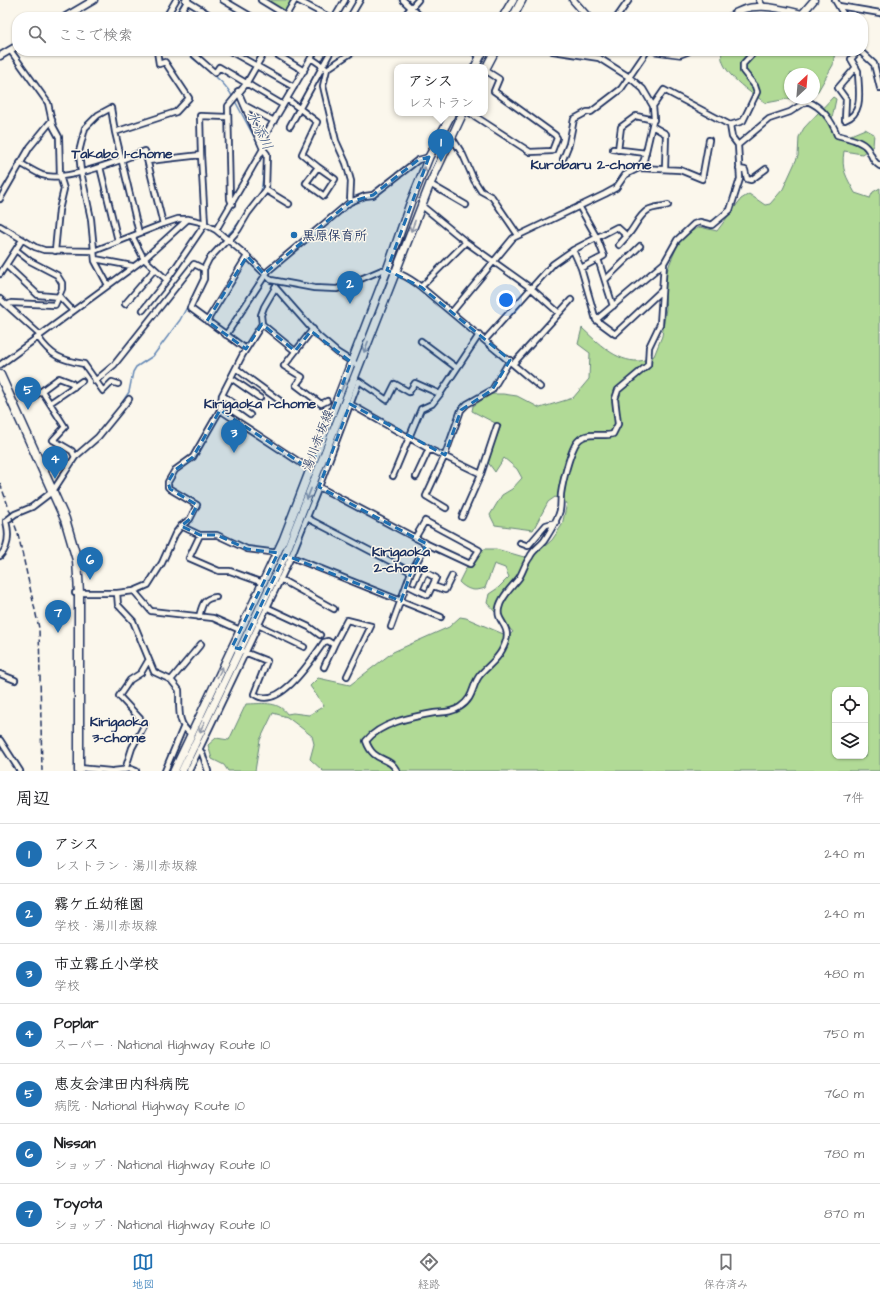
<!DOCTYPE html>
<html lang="ja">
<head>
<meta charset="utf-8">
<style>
	:root { --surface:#fff; --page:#f6f6f6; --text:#202124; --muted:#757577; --line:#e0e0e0; --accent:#1f6fb2 }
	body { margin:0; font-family:"Architects Daughter","Klee One",sans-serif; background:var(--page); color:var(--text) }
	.controls { position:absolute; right:12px; bottom:12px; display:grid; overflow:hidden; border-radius:8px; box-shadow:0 1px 3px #0004 }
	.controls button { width:36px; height:36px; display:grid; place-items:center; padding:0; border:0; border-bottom:1px solid var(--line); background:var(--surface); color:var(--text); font:20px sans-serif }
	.compass { position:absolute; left:784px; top:68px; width:36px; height:36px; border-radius:50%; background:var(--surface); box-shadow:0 1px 3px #0004; rotate:26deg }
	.you { position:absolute; left:506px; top:300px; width:14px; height:14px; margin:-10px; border:3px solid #fff; border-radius:50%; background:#1a73e8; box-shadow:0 0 0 6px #1a73e833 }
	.badge { display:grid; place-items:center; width:26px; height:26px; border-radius:50%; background:var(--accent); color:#fff; font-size:13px; font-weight:700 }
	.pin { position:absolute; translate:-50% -33px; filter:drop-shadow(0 1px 2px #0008) }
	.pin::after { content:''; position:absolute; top:21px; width:14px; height:12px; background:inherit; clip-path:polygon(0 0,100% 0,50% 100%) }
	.popup { position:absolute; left:394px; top:64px; width:94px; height:52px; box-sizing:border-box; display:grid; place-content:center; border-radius:8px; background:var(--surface); filter:drop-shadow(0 1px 3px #0005); font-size:13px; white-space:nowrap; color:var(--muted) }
	.popup b { font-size:15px; color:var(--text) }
	.popup::after { content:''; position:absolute; left:50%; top:100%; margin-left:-8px; border:8px solid transparent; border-top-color:var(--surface) }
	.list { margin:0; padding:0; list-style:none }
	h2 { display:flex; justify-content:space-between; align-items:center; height:52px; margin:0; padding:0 16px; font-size:17px }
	h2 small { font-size:13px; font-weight:400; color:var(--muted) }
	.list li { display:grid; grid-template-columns:26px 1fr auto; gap:12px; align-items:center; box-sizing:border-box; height:60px; padding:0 16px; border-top:1px solid var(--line) }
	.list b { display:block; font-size:15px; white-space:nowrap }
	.list p { margin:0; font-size:13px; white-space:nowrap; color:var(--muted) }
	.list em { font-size:13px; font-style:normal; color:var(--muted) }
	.icon { flex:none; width:22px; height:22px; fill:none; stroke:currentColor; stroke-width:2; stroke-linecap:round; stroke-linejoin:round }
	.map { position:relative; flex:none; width:880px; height:771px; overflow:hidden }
	.search { position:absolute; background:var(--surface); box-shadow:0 1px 3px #0004; left:12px; right:12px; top:12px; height:44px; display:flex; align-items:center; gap:10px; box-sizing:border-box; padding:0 14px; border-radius:16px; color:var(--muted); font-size:15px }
	.sheet { height:472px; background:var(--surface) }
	nav { display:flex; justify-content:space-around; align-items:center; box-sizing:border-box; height:56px; border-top:1px solid var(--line); background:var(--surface); font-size:11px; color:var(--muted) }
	nav a { display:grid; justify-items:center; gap:2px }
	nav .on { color:var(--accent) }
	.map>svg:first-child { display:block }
</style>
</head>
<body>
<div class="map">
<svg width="880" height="771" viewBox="0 0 880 771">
	<rect width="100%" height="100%" fill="#fbf7ec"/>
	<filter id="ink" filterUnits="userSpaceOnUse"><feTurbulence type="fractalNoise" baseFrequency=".025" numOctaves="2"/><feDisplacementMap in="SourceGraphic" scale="8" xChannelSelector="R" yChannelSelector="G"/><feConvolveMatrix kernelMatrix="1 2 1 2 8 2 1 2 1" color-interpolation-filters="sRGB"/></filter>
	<g filter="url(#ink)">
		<path fill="#b1da96" stroke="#66847a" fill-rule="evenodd" d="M263 0H293L285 13Z
			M722 51H835L833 65 818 91 814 93V74H790V98H793L766 103C752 94 717 71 722 51Z
			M833 97 836 99 830 128 841 139 865 129 874 134 873 146 862 154 844 151C841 170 846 176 855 193L870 198 873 192 880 188V771H323L310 759 314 744 312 736 287 717 273 713 260 740 255 771H228L224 765 212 759 208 745 216 738 229 740 246 704C260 704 278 700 287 714L293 713 309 715 324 706 310 686 318 678 350 685 393 652 449 627 460 617 466 618 508 636 513 632 487 603 489 594 498 588 509 577 505 568 494 564 485 588C474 592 467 590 459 582L465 570 484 549H496L524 557 537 553 552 540 562 525 567 503 555 497 548 502 533 530 495 525 490 515 502 495 512 489 522 478 517 469 504 458 495 472 487 461 501 426 472 411 473 406 491 394H503L517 396 540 408 573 398 589 379 590 353 578 344 582 328C597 342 616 362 639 361 643 361 649 358 654 356L662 336 666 308 663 282 670 263 678 244 690 232 700 227 717 231 741 199 749 194 765 205 770 204 783 189 798 156 799 137 804 128ZM835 690H865V756H835Z"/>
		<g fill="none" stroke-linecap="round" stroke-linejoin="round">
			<path stroke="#6589b6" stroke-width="1.5" d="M174 17 184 0
				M185 51C200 67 224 78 233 98
				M235 101 261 150
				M263 154 265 164
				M261 193 264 168
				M203 266C212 247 230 235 242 219
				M115 413 129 392 133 372 136 367 153 356 180 320 201 281 202 271
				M100 431 110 419"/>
			<defs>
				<path id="minor" d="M185 0 213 17
					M223 0 252 17
					M261 0 289 17
					M297 0 329 17
					M403 0 421 17
					M759 0 762 5
					M835 0 845 17
					M839 6 880 13
					M166 17 176 0
					M178 17 188 0
					M285 17 295 0
					M335 17 345 0
					M350 17 360 0
					M403 17 418 0
					M617 17 629 0
					M10 50 48 103 53 126 59 137 60 176 64 189 59 210 55 251
					M190 51 215 73 219 67 283 105
					M230 51 294 87
					M271 51 304 71
					M472 51 480 56
					M860 51 874 64 880 88
					M311 58 324 67
					M856 67 838 88 846 99 845 120C865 113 858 88 858 71L851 59 858 51
					M238 91 263 149 267 154 266 190 289 204
					M287 99 317 122 302 154 318 167 306 183 324 196 335 179 318 167
					M244 105 274 121
					M653 106 664 90 730 125 743 121 757 92 755 86 743 71V64L755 51
					M470 113 530 152 552 151 557 138 555 135 494 91 499 79 485 70
					M290 126 331 51
					M652 126 666 134 665 169
					M115 132 176 112 189 98 165 62 159 64 157 51
					M451 136 463 155 474 180 481 191 492 197 518 235
					M738 145 769 119 790 112 807 101C822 107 832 121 837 135 847 138 861 140 867 148 873 155 870 160 880 166
					M613 149 646 153
					M618 150 621 127 636 116 654 120
					M563 159 569 144 574 119 587 112H591L621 89 647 51
					M148 161 201 155 200 116 227 117
					M20 163C27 167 35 172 42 175 64 183 123 159 145 151L163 224
					M100 167 118 241
					M639 168 680 170 702 179 709 140
					M739 169 745 170 747 179 751 180 766 169
					M430 184 466 205
					M0 199 30 147 52 120
					M350 202 351 181 346 163 336 141 323 86 327 69 354 51
					M232 204 230 199 228 106 246 84 265 51
					M421 205 466 242 532 289 559 313
					M579 206 597 238 604 256 581 268
					M0 226 35 247 44 250 94 251 163 224 178 219H188L201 222 216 230 247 256 271 280 314 288 337 289 382 270C396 270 411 279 421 287L540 387
					M216 230 263 149 266 134 315 51
					M132 236 144 259 167 280 205 224 201 155
					M229 240 238 230 248 213 266 190
					M619 245 627 236
					M573 250 581 268 596 320 615 334 661 291
					M95 259 132 266
					M598 259 613 306
					M6 265 38 295 60 297 73 311
					M204 269V279L190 308 246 349
					M0 274 22 240
					M605 280 640 246
					M108 285 95 261 91 219 81 172 79 152 85 128 98 115 111 108 115 132 139 233
					M275 287 318 336 338 353 359 366
					M421 287 466 242
					M0 299 40 335
					M125 304 155 269
					M7 305 11 303 55 305 62 289V283L57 275 30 261 16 250
					M143 310 167 280
					M452 312 513 238 605 194 616 188 625 175 639 168 644 160 654 117 653 106 643 89 629 77 599 58 553 51
					M596 320 664 263
					M207 321 247 256
					M262 324 295 351
					M313 329 284 366 302 377 296 385 321 404 327 401
					M226 335 268 271 350 202 365 196 373 195 418 160 429 157
					M38 337C51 356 61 360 84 364L103 391 112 382 118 384
					M485 340 553 264 573 250 617 227 627 236C635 228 638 216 648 210 653 207 662 207 668 205
					M421 341 457 368
					M514 363 571 300
					M0 365 144 259 188 219
					M236 368C250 380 264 389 279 400
					M231 378 260 398
					M95 381 114 365 194 264 204 269 209 259 228 239
					M42 391 65 427 53 440 72 451 75 457
					M222 395 250 415
					M32 398 59 378 72 383 74 387
					M50 403 82 381
					M350 404 429 449 481 474
					M220 410 310 469
					M393 476 421 409 432 404 440 394 479 335
					M416 477 429 449
					M319 487 427 544 411 572 391 627
					M446 508 426 496 445 455 461 410 467 404 492 390 510 360
					M462 517 481 474 497 426
					M307 518 411 572
					M181 526 200 535H217L247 549 278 553
					M200 535 189 558 219 571H230L263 583
					M415 538 425 521 479 550 470 564 427 544
					M520 543 528 546 546 525 556 522
					M0 556C9 547 9 533 6 521L15 514 32 507 53 491 75 457 98 437 129 399
					M289 556 441 617
					M280 579 334 609
					M407 585 417 590 425 572 436 578 428 595 417 590
					M433 586 445 590 452 576
					M134 591 151 611 213 618 240 630
					M75 593H117L134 591 148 585 162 563 175 534 181 526 190 519 197 505 170 489 168 487V482L175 470 193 457 220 410 222 395 243 354 262 324 261 315 264 307 275 288
					M117 593 118 605 133 621 154 672 171 680 179 690C180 706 176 723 190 733
					M266 607 309 627 320 635
					M199 617C202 605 203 598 216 597
					M258 625 304 647
					M232 647 267 661 254 694C279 712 312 659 324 642L328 641 334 645 347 620 371 626 347 676
					M324 667 334 645
					M0 674 15 680
					M171 680 201 644
					M0 740 20 771
					M199 749 202 753 208 771
					M79 768 110 771
					M125 770 132 748 145 724 119 696 130 680 141 673 148 661
					M113 771 131 769 136 771
					M165 771 183 728
					M189 771 291 557 319 487 359 381 387 400 395 384 409 392 415 383 440 394
					M397 771C389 755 374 764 366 741 380 723 411 717 434 713 443 712 451 713 460 707 475 697 471 686 480 675 488 666 497 660 502 650 516 625 495 624 499 608 501 597 512 587 519 578 523 572 525 563 530 557 533 550 539 547 544 541 548 535 553 527 556 520 562 510 560 505 561 494 563 480 569 457 575 445 584 429 600 438 613 434L618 424 615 399 618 390 648 365 649 347 660 324 664 263 677 240 694 224 700 222 712 225 730 210 740 179 738 145 732 137 730 125"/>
				<path id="tertiary" d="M573 0 588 17
					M65 17 94 0
					M730 17C749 0 778 8 802 14L814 0
					M656 51 680 54 688 51
					M0 56 17 46"/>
				<path id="secondary" d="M503 17 513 0
					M513 17 522 0
					M475 67 483 51
					M485 70 495 51
					M174 771 283 540 387 270 410 204 429 157 452 113
					M182 771 285 555 430 184 463 113"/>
				<path id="trunk" d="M0 375 65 519 77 560 79 593V771"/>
			</defs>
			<use href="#minor" stroke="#1b2f5e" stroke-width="8"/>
			<use href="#tertiary" stroke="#1b2f5e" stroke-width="9"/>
			<use href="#secondary" stroke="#1b2f5e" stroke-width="10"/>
			<use href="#trunk" stroke="#1b2f5e" stroke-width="11"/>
			<use href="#minor" stroke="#fbf7ec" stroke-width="4.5"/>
			<use href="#tertiary" stroke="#fbf7ec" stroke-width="6"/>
			<use href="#secondary" stroke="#fbf7ec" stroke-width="7"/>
			<use href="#trunk" stroke="#fbf7ec" stroke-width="8"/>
			<path stroke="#1b2f5e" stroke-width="1.5" stroke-dasharray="6 3" stroke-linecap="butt" d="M0 483 18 534 39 628 42 771"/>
		</g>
		<defs><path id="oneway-shaft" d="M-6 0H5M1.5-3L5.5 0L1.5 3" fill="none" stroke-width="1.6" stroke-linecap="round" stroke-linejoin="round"/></defs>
		<g stroke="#8b93a5">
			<use href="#oneway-shaft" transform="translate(423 172) rotate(-68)"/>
			<use href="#oneway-shaft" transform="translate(413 226) rotate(111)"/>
			<use href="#oneway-shaft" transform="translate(366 347) rotate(111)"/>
			<use href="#oneway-shaft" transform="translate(343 386) rotate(-70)"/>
			<use href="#oneway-shaft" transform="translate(309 494) rotate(111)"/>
			<use href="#oneway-shaft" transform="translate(220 672) rotate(-64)"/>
			<use href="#oneway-shaft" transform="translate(202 727) rotate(116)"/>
		</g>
	</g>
	<path fill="#1f6fb2" fill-opacity="0.2" stroke="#1f6fb2" stroke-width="3" stroke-dasharray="8 5" stroke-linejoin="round" d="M429 157 387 270 421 287 510 360 492 390 461 410 445 455 350 404 319 487 427 544 411 572 401 601 285 555 240 649 232 647 278 553 247 549 217 535H200L181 526 190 519 197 505 170 489 168 482 175 470 193 457 220 410 310 469 351 362 311 331 295 351 262 324 246 349 207 321 247 256 264 274 350 202 373 195 418 160Z"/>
	<circle fill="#1f6fb2" stroke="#fbf7ec" stroke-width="1.5" cx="294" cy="235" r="4"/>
	<g text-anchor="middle" stroke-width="3" stroke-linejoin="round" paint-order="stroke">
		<g font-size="13" font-weight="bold" fill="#1b2f5e" stroke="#fbf7ec" text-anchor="start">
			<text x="302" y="240">黒原保育所</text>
		</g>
		<g font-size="13" fill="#1b2f5e" stroke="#fbf7ec">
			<text transform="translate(317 440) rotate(-69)" y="5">湯川赤坂線</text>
		</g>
		<g font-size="14" font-style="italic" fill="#3a5483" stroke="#fbf7ec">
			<text transform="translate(260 130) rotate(64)" y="5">水添川</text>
		</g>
		<g font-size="14" font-weight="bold" fill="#1b2f5e" stroke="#fbf7ec">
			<text x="122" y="158">Takabo 1-chome</text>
			<text x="591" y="169">Kurobaru 2-chome</text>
			<text x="260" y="408">Kirigaoka 1-chome</text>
			<text x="401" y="556">Kirigaoka<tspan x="401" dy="16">2-chome</tspan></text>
			<text x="119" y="726">Kirigaoka<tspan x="119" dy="16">3-chome</tspan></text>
		</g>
	</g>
</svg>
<div class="controls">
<button><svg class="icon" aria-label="locate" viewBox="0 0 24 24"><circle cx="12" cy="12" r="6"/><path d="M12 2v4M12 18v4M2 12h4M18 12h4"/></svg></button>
<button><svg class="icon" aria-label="layers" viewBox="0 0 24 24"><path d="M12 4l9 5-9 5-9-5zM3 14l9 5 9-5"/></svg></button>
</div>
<svg class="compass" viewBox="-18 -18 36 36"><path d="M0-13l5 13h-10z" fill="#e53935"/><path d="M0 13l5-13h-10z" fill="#757577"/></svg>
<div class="you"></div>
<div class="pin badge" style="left:441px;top:162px">1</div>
<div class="popup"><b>アシス</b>レストラン</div>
<div class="pin badge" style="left:350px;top:304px">2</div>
<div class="pin badge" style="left:234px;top:453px">3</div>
<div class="pin badge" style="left:55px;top:479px">4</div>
<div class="pin badge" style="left:28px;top:410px">5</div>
<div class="pin badge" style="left:90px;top:580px">6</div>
<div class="pin badge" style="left:58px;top:633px">7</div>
<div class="search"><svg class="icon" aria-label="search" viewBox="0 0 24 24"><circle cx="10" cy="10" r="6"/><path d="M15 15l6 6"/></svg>ここで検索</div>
</div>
<section class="sheet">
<h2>周辺<small>7件</small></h2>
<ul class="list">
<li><span class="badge">1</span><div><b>アシス</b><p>レストラン · 湯川赤坂線</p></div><em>240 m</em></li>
<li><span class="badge">2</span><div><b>霧ケ丘幼稚園</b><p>学校 · 湯川赤坂線</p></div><em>240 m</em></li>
<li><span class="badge">3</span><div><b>市立霧丘小学校</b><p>学校</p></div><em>480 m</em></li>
<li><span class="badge">4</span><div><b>Poplar</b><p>スーパー · National Highway Route 10</p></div><em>750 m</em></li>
<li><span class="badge">5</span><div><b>恵友会津田内科病院</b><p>病院 · National Highway Route 10</p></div><em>760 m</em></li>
<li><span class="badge">6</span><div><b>Nissan</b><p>ショップ · National Highway Route 10</p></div><em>780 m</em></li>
<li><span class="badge">7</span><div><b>Toyota</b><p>ショップ · National Highway Route 10</p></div><em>870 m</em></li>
</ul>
</section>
<nav>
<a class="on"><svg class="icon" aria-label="map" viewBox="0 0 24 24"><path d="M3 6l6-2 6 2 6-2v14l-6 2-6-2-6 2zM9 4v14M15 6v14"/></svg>地図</a>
<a><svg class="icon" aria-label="directions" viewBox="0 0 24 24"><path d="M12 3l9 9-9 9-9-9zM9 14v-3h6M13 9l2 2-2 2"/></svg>経路</a>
<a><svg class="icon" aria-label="saved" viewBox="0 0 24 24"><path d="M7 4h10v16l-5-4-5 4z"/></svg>保存済み</a>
</nav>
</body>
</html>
